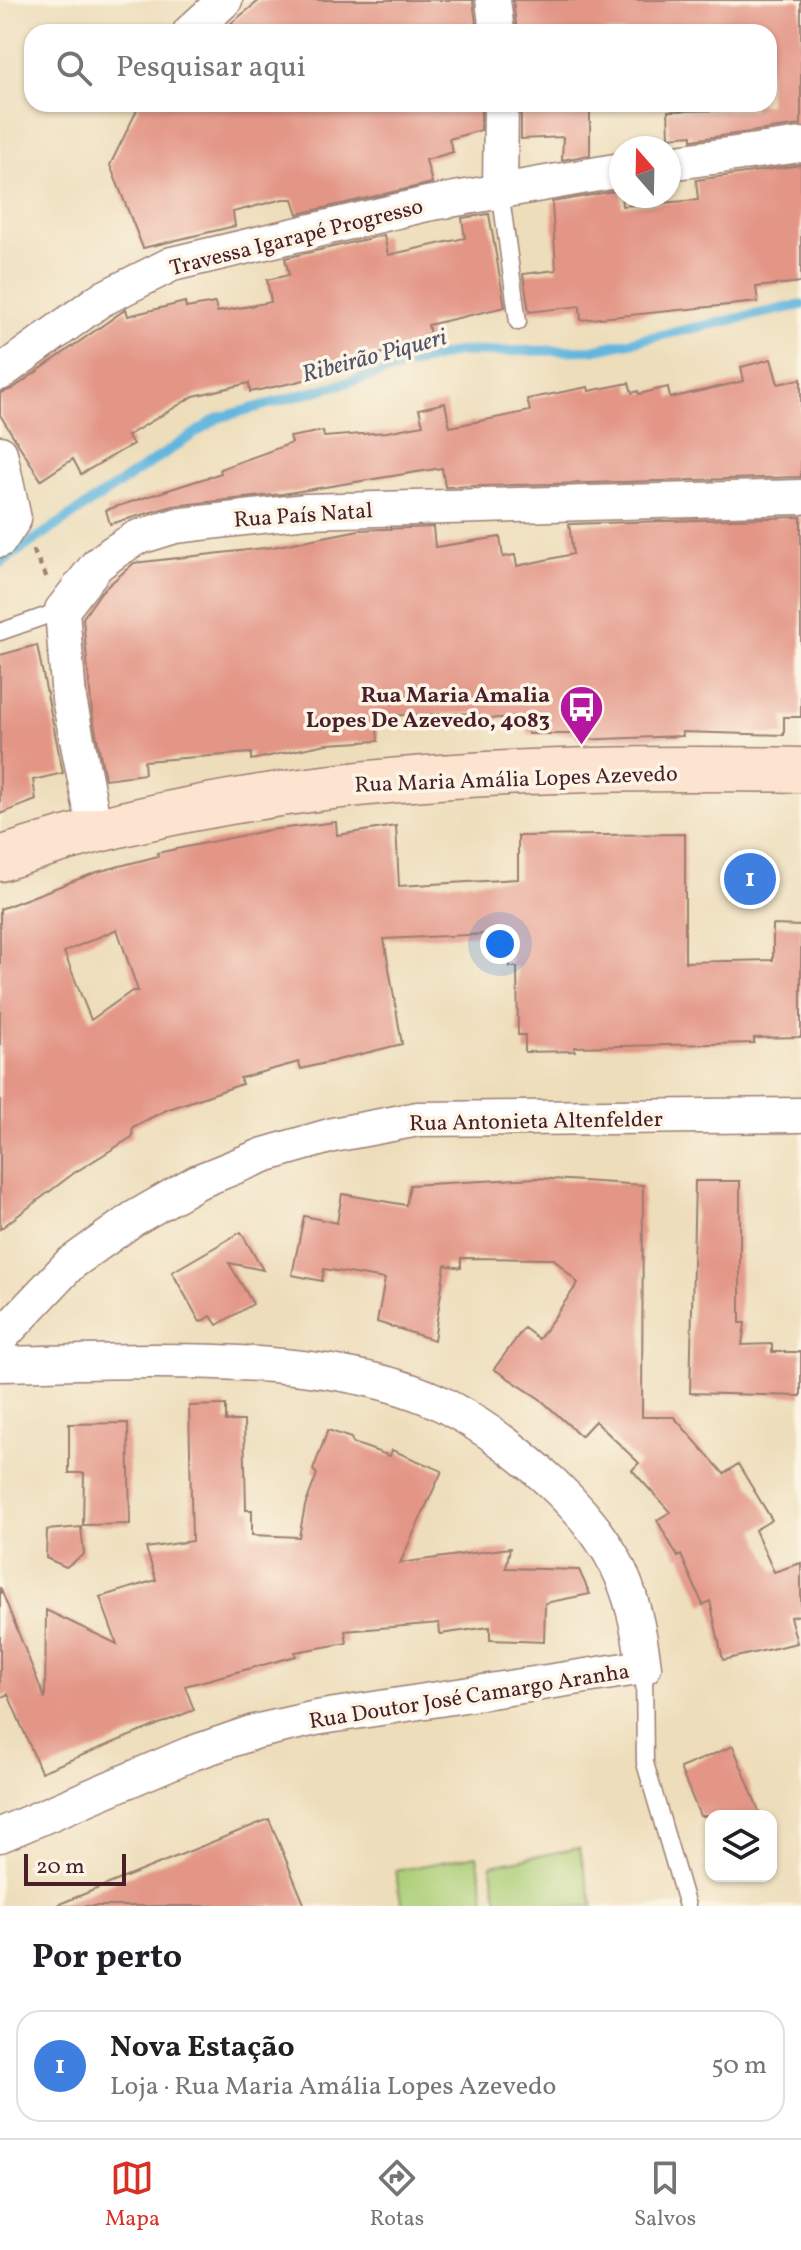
<!DOCTYPE html>
<html lang="pt">
<head>
<meta charset="utf-8">
<style>
	:root { --surface:#fff; --page:#f2f2f2; --text:#202124; --muted:#757577; --line:#e0e0e0; --accent:#d93025 }
	body { margin:0; font-family:Vollkorn,serif; background:var(--page); color:var(--text) }
	.controls { position:absolute; right:24px; bottom:24px; display:grid; overflow:hidden; border-radius:16px; box-shadow:0 2px 6px #0004 }
	.controls button { width:72px; height:72px; display:grid; place-items:center; padding:0; border:0; border-bottom:2px solid var(--line); background:var(--surface); color:var(--text); font:40px sans-serif }
	.compass { position:absolute; left:609px; top:136px; width:72px; height:72px; border-radius:50%; background:var(--surface); box-shadow:0 2px 6px #0004; rotate:340deg }
	.scale { position:absolute; left:24px; bottom:20px; width:102px; box-sizing:border-box; padding-left:8px; border:4px solid #4a1f2b; border-top:0; font-size:22px; line-height:28px; white-space:nowrap; color:#4a1f2b; -webkit-text-stroke:6px #fcf5e5; paint-order:stroke }
	.you { position:absolute; left:500px; top:944px; width:28px; height:28px; margin:-20px; border:6px solid #fff; border-radius:50%; background:#1a73e8; box-shadow:0 0 0 12px #1a73e833 }
	.badge { display:grid; place-items:center; width:52px; height:52px; border-radius:50%; background:var(--accent); color:#fff; font-size:26px; font-weight:700 }
	.pin { position:absolute; translate:-50% -50%; border:4px solid #fff; box-shadow:0 2px 8px #0006 }
	.list { margin:0; padding:0; list-style:none }
	h2 { display:flex; justify-content:space-between; align-items:center; height:104px; margin:0; padding:0 32px; font-size:34px }
	h2 small { font-size:26px; font-weight:400; color:var(--muted) }
	.list li { display:grid; grid-template-columns:52px 1fr auto; gap:24px; align-items:center; box-sizing:border-box; height:112px; margin:0 16px 16px; padding:0 16px; border:2px solid var(--line); border-radius:24px }
	.list b { display:block; font-size:30px; white-space:nowrap }
	.list p { margin:0; font-size:26px; white-space:nowrap; color:var(--muted) }
	.list em { font-size:26px; font-style:normal; color:var(--muted) }
	.icon { flex:none; width:44px; height:44px; fill:none; stroke:currentColor; stroke-width:2; stroke-linecap:round; stroke-linejoin:round }
	.map { position:relative; flex:none; width:801px; height:1906px; overflow:hidden }
	.search { position:absolute; background:var(--surface); box-shadow:0 2px 6px #0004; left:24px; right:24px; top:24px; height:88px; display:flex; align-items:center; gap:20px; box-sizing:border-box; padding:0 28px; border-radius:24px; color:var(--muted); font-size:30px }
	.sheet { height:232px; background:var(--surface) }
	nav { display:flex; justify-content:space-around; align-items:center; box-sizing:border-box; height:112px; border-top:2px solid var(--line); background:var(--surface); font-size:22px; color:var(--muted) }
	nav a { display:grid; justify-items:center; gap:4px }
	nav .on { color:var(--accent) }
	.map>svg:first-child { display:block }
</style>
</head>
<body>
<div class="map">
<svg width="801" height="1906" viewBox="0 0 801 1906">
	<rect width="100%" height="100%" fill="#fcf5e5"/>
	<filter id="ink" filterUnits="userSpaceOnUse"><feTurbulence type="fractalNoise" baseFrequency=".0125" numOctaves="2"/><feDisplacementMap in="SourceGraphic" scale="16" xChannelSelector="R" yChannelSelector="G"/><feConvolveMatrix kernelMatrix="1 2 1 2 8 2 1 2 1" color-interpolation-filters="sRGB"/></filter>
	<filter id="wash" filterUnits="userSpaceOnUse"><feTurbulence type="fractalNoise" baseFrequency=".006" numOctaves="4" result="noise"/><feDisplacementMap in="SourceGraphic" scale="32" xChannelSelector="R" yChannelSelector="G"/><feGaussianBlur stdDeviation="1.8" result="paint"/><feColorMatrix in="noise" values="0 0 0 0 0 0 0 0 0 0 0 0 0 0 0 0 0 1.4 0 .05"/><feComposite in="paint" operator="in"/></filter>
	<g filter="url(#wash)">
		<rect width="100%" height="100%" fill="#edddba"/>
		<path fill="#accf78" stroke="#7b7752" stroke-width="2" d="M579 1848 593 1906H499L491 1865Z
			M477 1855 486 1906H402L395 1871Z"/>
		<g fill="none" stroke-linecap="round" stroke-linejoin="round">
			<path stroke="#62b6de" stroke-width="10" d="M0 563 218 418 457 352 592 350 801 305"/>
		</g>
		<g id="blocks">
			<path fill="#e39586" fill-rule="evenodd" d="M260 0H473L477 32H220Z
				M513 0H801V125L692 140V135L669 137 668 111 754 110V104H769V32H517Z
				M140 104H481V130L449 139 453 152 426 160 432 183 298 214 293 199H283L233 212 235 226 143 248 110 165Z
				M521 104H590V155L562 160 563 137 521 139Z
				M801 165V282L756 287 758 302 581 320 580 306 529 312 523 274 556 270 552 202 621 190 622 206 698 200 696 180Z
				M489 214 505 307 428 325 432 343 330 364 332 373 292 383 250 392 249 383 194 396 127 436 133 444 81 474 73 459 41 480 0 415V393L12 389 126 309 128 316 185 302 186 308 215 303 217 312 271 302 267 280 289 275 285 258 384 235 388 255 465 238 462 218Z
				M771 359 778 384 801 379V477L445 487 442 468 282 494 173 506 110 524 106 510 221 473 220 469 292 443 290 437 323 431 324 437 387 432 423 425 419 409 445 403 450 427 530 411 527 399 588 387 589 391 629 383 632 393 638 391 639 394 668 387 670 398 744 381 741 367Z
				M801 517V717H784V735L682 732 683 736 577 740V734H528L527 717 478 719V713L404 715 376 717 378 741 326 744 251 760V753L144 761 145 774 105 779 92 713 83 618 101 592 134 563 273 547 359 530 433 527 435 547 500 537 503 557 515 555 517 566 573 554 569 524Z
				M37 645 63 773 33 780 36 800 0 814V655Z
				M336 822 337 835 396 826 399 886 518 879V836L685 834V962L773 960V925L801 926V1037L754 1038V1043L575 1047V1051L525 1052V1035H518L517 967H510L509 933 384 939 402 1044 301 1069 299 1062 240 1078 242 1084 166 1110 133 1127 132 1137 74 1173 0 1229V909L97 872 158 856 157 853 269 830ZM117 929 138 991H132L91 1020 64 952Z
				M537 1178 643 1185 642 1417H674L724 1474 738 1464 772 1520 755 1530 774 1572 801 1563V1615L790 1617 797 1643 723 1660 710 1601 703 1605 681 1555 678 1557 657 1520 670 1512 632 1470 639 1463 595 1421 581 1436 540 1399 494 1369 524 1328 539 1339 578 1283 554 1259 461 1258V1268L445 1265 434 1340 377 1322 385 1279 324 1269 322 1281 292 1275 304 1216 337 1223 342 1194 406 1205 410 1185Z
				M695 1181H740V1323H745L742 1345 772 1344V1352H801V1396L690 1393Z
				M241 1232 263 1270 229 1263 253 1304 217 1325 211 1316 200 1322 172 1272Z
				M226 1405V1421H244L246 1510H252V1535L299 1537 305 1506 317 1474 313 1470 328 1430 351 1438 353 1443 390 1456 392 1450 442 1471 400 1563 510 1548 506 1568 579 1570 590 1594 545 1603 544 1642 490 1640V1627L440 1634 439 1623 345 1631 347 1643 295 1652 296 1656 185 1686 194 1710 41 1772 8 1694 0 1698V1587L45 1699 46 1610 117 1644 100 1597 156 1580 146 1548 192 1541 189 1406Z
				M128 1423 130 1524 83 1525 84 1473H69V1424Z
				M81 1527 84 1554 66 1567 46 1558 47 1530Z
				M733 1746 761 1816H700L680 1768Z
				M269 1819 305 1906H57V1905Z"/>
		</g>
	</g>
	<g filter="url(#ink)">
		<use href="#blocks" fill-opacity="0" stroke="#9c7e72" stroke-width="2"/>
		<g fill="none" stroke-linecap="round" stroke-linejoin="round">
			<defs>
				<path id="service" d="M500 190 518 322
					M0 632 62 610
					M644 1667 645 1763 687 1906"/>
				<path id="minor" d="M493 0 497 32
					M190 32 225 0
					M669 163 801 145
					M500 190 501 104
					M0 373 100 300 172 264 427 204 621 170
					M0 453 14 519 0 540
					M95 830 69 699 62 610 97 565 114 552 136 538 175 526 306 511 801 497
					M0 1338 70 1264 133 1219 197 1182 264 1155 333 1135 418 1119 801 1115
					M0 1364C127 1362 330 1348 444 1405 482 1425 520 1453 552 1483 613 1541 634 1584 644 1667L316 1718 254 1732 190 1754 0 1835"/>
				<path id="secondary" d="M0 859C257 773 532 765 801 770"/>
			</defs>
			<use href="#service" stroke="#9c7e72" stroke-width="19"/>
			<use href="#minor" stroke="#9c7e72" stroke-width="37"/>
			<use href="#secondary" stroke="#9c7e72" stroke-width="47"/>
			<path stroke="#9c7e72" stroke-width="5" stroke-dasharray="6 6" stroke-linecap="butt" d="M33 550 46 577"/>
			<use href="#service" stroke="#fff" stroke-width="16"/>
			<use href="#minor" stroke="#fff" stroke-width="34"/>
			<use href="#secondary" stroke="#fde4d1" stroke-width="44"/>
		</g>
	</g>
	<defs>
		<symbol id="bus-pin" viewBox="-11 -11 22 30"><path d="M0 17L-7.5 6A9.5 9.5 0 1 1 7.5 6Z" fill="#b5179e" stroke="#fcf5e5"/><path d="M-5-6H5V4H4V6H2V4H-2V6H-4V4H-5ZM-3.5-4V0h7V-4ZM-3.5 1.2v1.5H-2V1.2ZM2 1.2v1.5H3.5V1.2Z" fill="#fff"/></symbol>
	</defs>
	<g fill-rule="evenodd">
		<use href="#bus-pin" x="556" y="682" width="51" height="69"/>
	</g>
	<g text-anchor="middle" stroke-width="7" stroke-linejoin="round" paint-order="stroke">
		<g font-size="22" fill="#4a1f2b" stroke="#fcf5e5">
			<text transform="translate(296 236) rotate(-14)" y="8">Travessa Igarapé Progresso</text>
			<text transform="translate(303 514) rotate(-4)" y="8">Rua País Natal</text>
			<text transform="translate(516 778) rotate(-2)" y="8">Rua Maria Amália Lopes Azevedo</text>
			<text transform="translate(536 1120) rotate(-1)" y="8">Rua Antonieta Altenfelder</text>
			<text transform="translate(469 1695) rotate(-9)" y="8">Rua Doutor José Camargo Aranha</text>
		</g>
		<g font-size="22" font-weight="bold" fill="#4a1f2b" stroke="#fcf5e5" text-anchor="end">
			<text x="550" y="702">Rua Maria Amalia<tspan x="550" dy="25">Lopes De Azevedo, 4083</tspan></text>
		</g>
		<g font-size="24" font-style="italic" fill="#52546a" stroke="#fcf5e5">
			<text transform="translate(374 355) rotate(-15)" y="8">Ribeirão Piqueri</text>
		</g>
	</g>
</svg>
<div class="controls">
<button><svg class="icon" aria-label="layers" viewBox="0 0 24 24"><path d="M12 4l9 5-9 5-9-5zM3 14l9 5 9-5"/></svg></button>
</div>
<svg class="compass" viewBox="-18 -18 36 36"><path d="M0-13l5 13h-10z" fill="#e53935"/><path d="M0 13l5-13h-10z" fill="#757577"/></svg>
<div class="scale">20 m</div>
<div class="you"></div>
<div class="pin badge" style="left:750px;top:879px;background:#3f7fe0">1</div>
<div class="search"><svg class="icon" aria-label="search" viewBox="0 0 24 24"><circle cx="10" cy="10" r="6"/><path d="M15 15l6 6"/></svg>Pesquisar aqui</div>
</div>
<section class="sheet">
<h2>Por perto<small></small></h2>
<ul class="list">
<li><span class="badge" style="background:#3f7fe0">1</span><div><b>Nova Estação</b><p>Loja · Rua Maria Amália Lopes Azevedo</p></div><em>50 m</em></li>
</ul>
</section>
<nav>
<a class="on"><svg class="icon" aria-label="map" viewBox="0 0 24 24"><path d="M3 6l6-2 6 2 6-2v14l-6 2-6-2-6 2zM9 4v14M15 6v14"/></svg>Mapa</a>
<a><svg class="icon" aria-label="directions" viewBox="0 0 24 24"><path d="M12 3l9 9-9 9-9-9zM9 14v-3h6M13 9l2 2-2 2"/></svg>Rotas</a>
<a><svg class="icon" aria-label="saved" viewBox="0 0 24 24"><path d="M7 4h10v16l-5-4-5 4z"/></svg>Salvos</a>
</nav>
</body>
</html>
